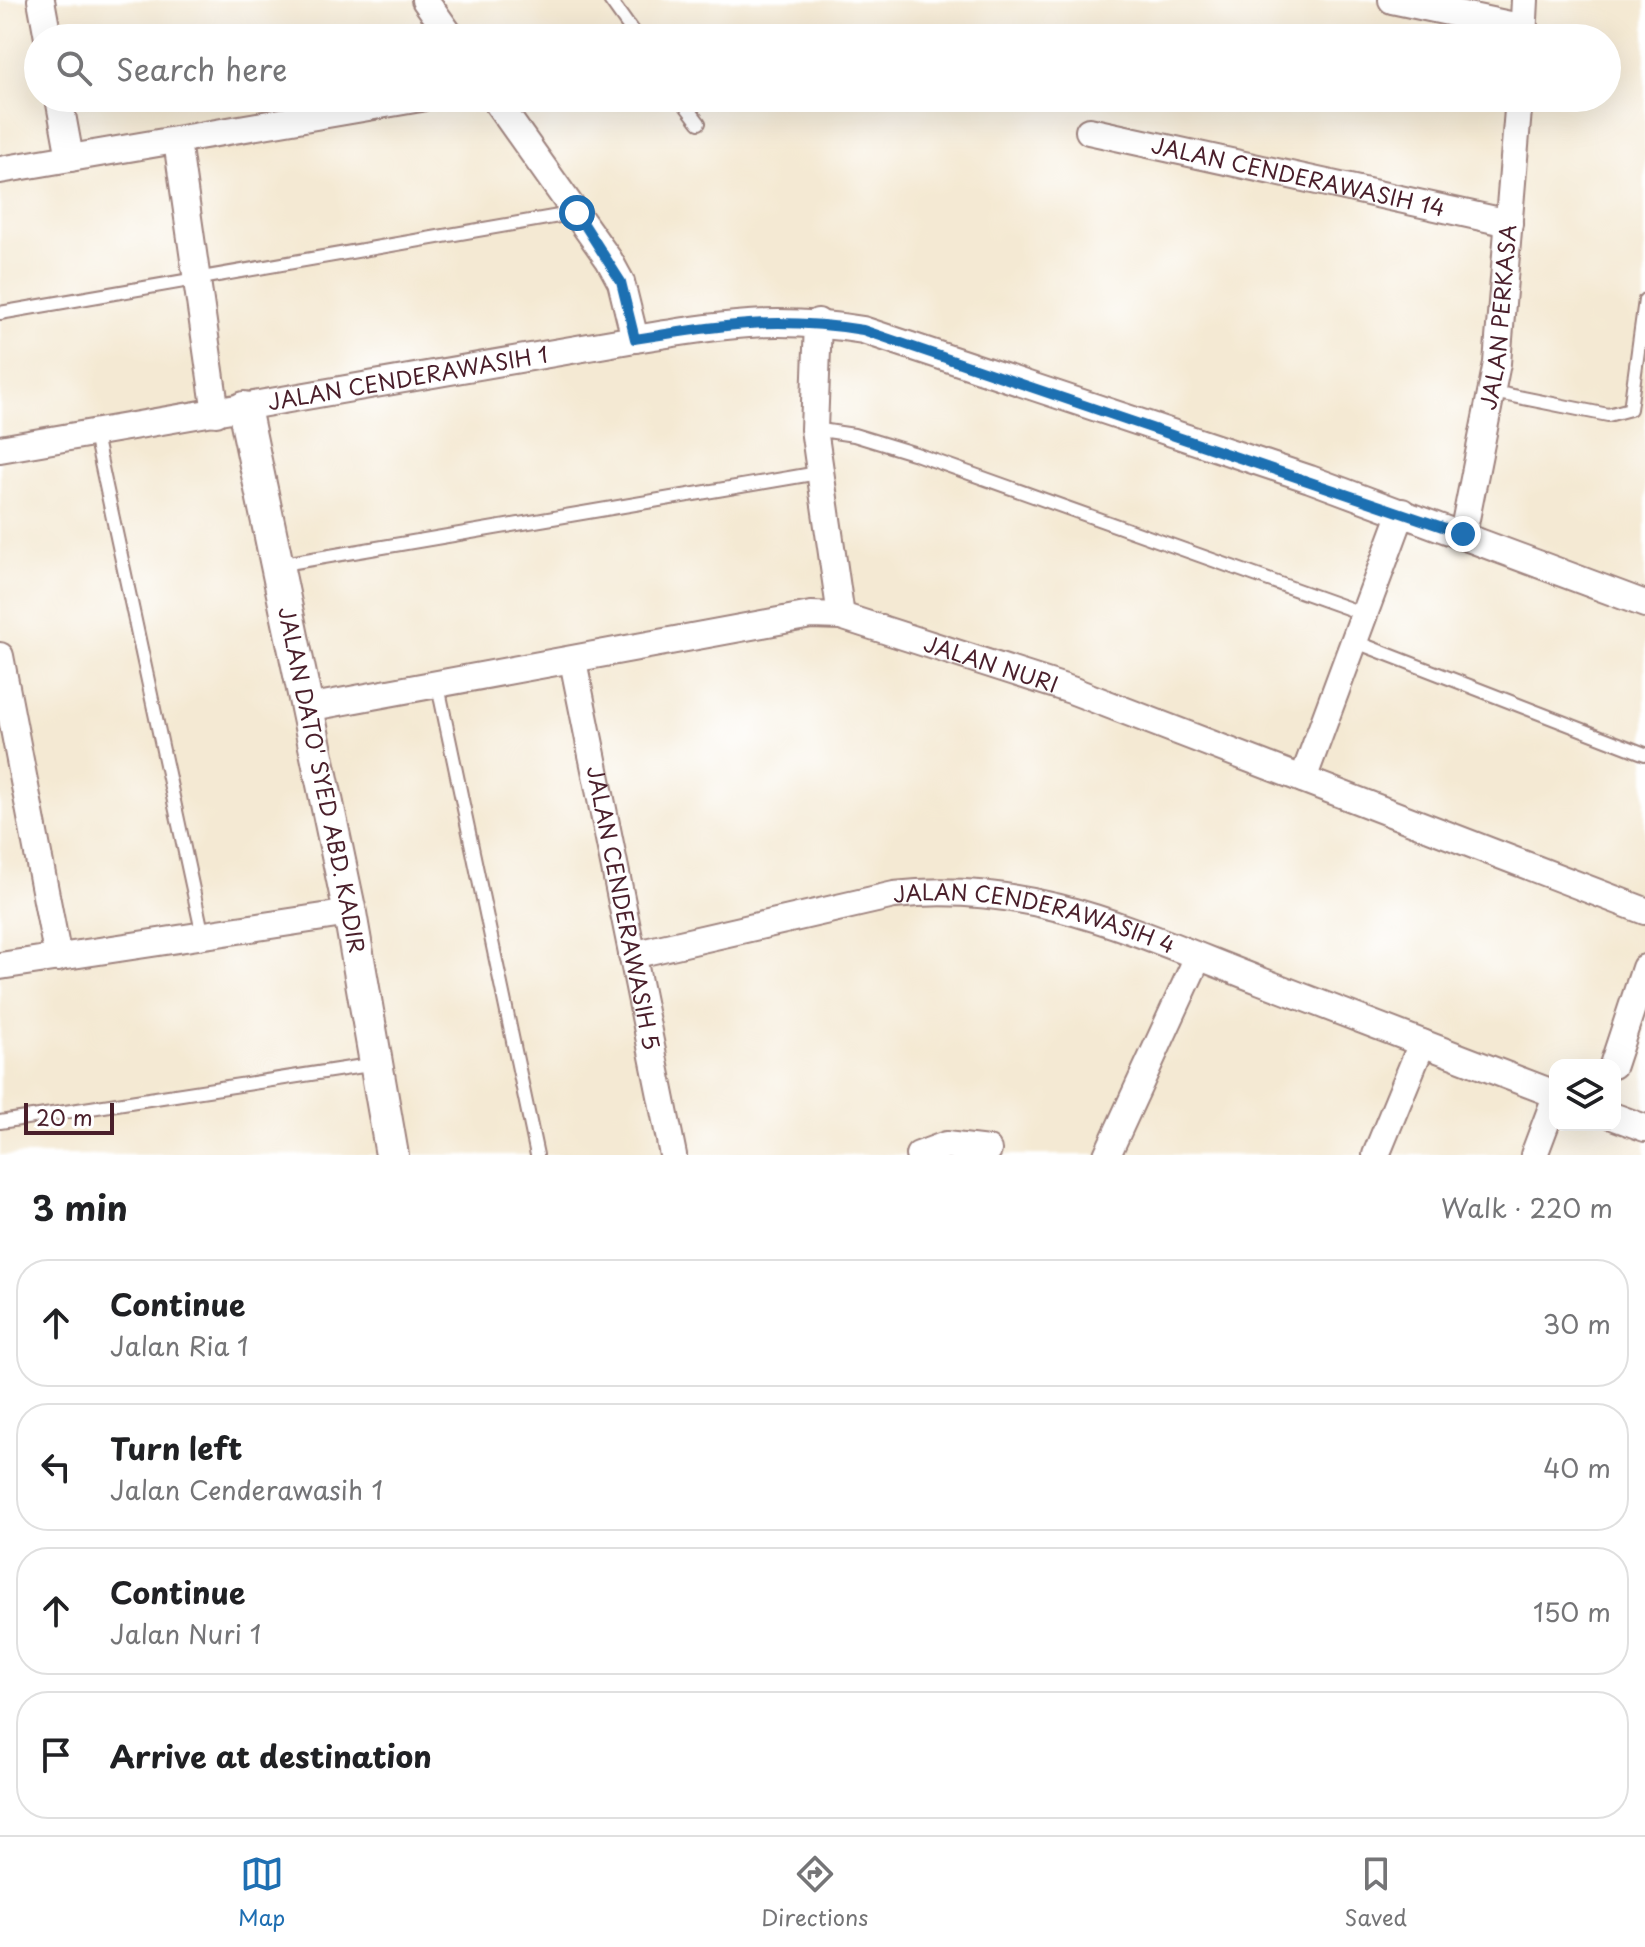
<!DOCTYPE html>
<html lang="en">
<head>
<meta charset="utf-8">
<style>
	:root { --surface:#fff; --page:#f6f6f6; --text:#202124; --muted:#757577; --line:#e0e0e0; --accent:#1f6fb2 }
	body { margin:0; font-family:"Playpen Sans",sans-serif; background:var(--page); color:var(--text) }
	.controls { position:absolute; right:24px; bottom:24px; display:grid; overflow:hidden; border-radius:16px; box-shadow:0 8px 32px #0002 }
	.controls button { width:72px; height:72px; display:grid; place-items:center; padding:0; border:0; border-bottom:2px solid var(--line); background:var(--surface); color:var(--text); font:40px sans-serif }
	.scale { position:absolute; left:24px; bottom:20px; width:90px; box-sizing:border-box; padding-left:8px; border:4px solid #4a1f2b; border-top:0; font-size:22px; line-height:28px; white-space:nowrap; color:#4a1f2b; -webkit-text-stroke:6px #fff; paint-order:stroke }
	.stop { position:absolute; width:24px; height:24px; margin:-18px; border:6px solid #1f6fb2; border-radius:50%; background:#fff }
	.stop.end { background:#1f6fb2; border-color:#fff; box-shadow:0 2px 8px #0008 }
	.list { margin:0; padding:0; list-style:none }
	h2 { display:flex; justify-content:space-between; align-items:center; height:104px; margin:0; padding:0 32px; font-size:34px }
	h2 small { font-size:26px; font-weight:400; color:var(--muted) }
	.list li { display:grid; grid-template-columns:52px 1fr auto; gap:24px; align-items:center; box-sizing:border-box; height:128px; margin:0 16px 16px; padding:0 16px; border:2px solid var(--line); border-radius:32px }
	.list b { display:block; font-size:30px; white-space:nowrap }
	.list p { margin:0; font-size:26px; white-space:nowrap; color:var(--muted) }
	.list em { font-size:26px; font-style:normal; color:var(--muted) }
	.icon { flex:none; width:44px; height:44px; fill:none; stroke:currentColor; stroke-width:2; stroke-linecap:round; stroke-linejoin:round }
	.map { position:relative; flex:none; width:1645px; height:1155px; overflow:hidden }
	.search { position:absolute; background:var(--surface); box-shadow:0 8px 32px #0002; left:24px; right:24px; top:24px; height:88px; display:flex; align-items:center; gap:20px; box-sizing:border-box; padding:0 28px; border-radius:44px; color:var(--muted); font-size:30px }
	.sheet { height:680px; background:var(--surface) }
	nav { display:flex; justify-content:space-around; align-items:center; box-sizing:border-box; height:112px; border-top:2px solid var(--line); background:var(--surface); font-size:22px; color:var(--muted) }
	nav a { display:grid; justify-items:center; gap:4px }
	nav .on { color:var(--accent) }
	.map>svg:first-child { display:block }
</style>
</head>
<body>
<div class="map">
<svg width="1645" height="1155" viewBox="0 0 1645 1155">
	<rect width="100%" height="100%" fill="#fff"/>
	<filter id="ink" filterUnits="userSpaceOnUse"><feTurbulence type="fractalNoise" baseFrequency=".0125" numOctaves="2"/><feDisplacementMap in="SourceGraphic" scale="16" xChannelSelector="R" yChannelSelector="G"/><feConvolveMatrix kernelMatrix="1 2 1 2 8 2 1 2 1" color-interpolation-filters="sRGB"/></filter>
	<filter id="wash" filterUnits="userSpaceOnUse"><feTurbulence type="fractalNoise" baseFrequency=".006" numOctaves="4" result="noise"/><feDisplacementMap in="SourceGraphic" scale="32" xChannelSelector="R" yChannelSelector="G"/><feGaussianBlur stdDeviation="1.8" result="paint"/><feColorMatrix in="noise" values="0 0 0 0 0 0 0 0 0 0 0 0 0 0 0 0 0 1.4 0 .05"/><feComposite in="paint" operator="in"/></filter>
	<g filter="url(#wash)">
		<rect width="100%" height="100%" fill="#f4e9d3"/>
	</g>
	<g filter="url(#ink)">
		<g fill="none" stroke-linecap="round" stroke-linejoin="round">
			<defs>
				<path id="service" d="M610 0 637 38
					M680 98 699 123
					M0 313 576 213
					M1493 392 1608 415 1630 409 1645 300
					M814 429 854 435 913 453 1364 614
					M95 435 203 936
					M277 565 818 473
					M1356 642 1645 754
					M438 686 537 1155
					M0 1122 376 1064"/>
				<g id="minor">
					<path d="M41 0 48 38"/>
					<path d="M425 0 452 38"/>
					<path d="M1392 0 1524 28"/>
					<path d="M1523 38 1525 0"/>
					<path d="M59 98 70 158"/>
					<path d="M494 98 609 260 621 282 635 339"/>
					<path id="s1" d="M1089 131 1509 223"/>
					<path d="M177 141 216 413"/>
					<path d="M0 170 421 98"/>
					<path d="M818 322 814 429 841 616"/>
					<path id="s2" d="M0 449 635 339C721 325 776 316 863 330L1310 479 1645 604"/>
					<path id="s3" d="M1463 534 1497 363 1519 98"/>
					<path d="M0 656 58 958"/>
					<path id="s4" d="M573 661 673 1155"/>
					<path id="s5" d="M307 708 811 615 841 616 1071 690 1645 911"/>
					<path d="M1303 779 1402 512"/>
					<path id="s6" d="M632 955 894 895C1029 879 1139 934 1261 981 1359 1018 1457 1056 1555 1094"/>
					<path d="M0 966 350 913"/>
					<path d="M1613 1065 1645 968"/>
					<path d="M1615 1117 1645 1128"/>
					<path d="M919 1155 946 1145 988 1150"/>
					<path d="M1107 1155 1198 957"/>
					<path d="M1376 1155 1422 1043"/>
					<path d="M1534 1155 1555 1099"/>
				</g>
				<g id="tertiary">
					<path id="s7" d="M244 408 350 913 392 1155"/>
				</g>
			</defs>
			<use href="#service" stroke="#9f847f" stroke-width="16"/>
			<use href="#minor" stroke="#9f847f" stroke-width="30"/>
			<use href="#tertiary" stroke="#9f847f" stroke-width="36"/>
			<use href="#service" stroke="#fff" stroke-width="12"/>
			<use href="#minor" stroke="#fff" stroke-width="26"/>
			<use href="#tertiary" stroke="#fff" stroke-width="32"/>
		</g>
	</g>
	<g fill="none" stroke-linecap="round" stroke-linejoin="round" filter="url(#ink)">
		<path stroke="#1f6fb2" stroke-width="10" d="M577 213 621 282 635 339C721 325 776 316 863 330L1463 534"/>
	</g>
	<g text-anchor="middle" stroke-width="6" stroke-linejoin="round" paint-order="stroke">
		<g font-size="22" fill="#4a1f2b" stroke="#fff">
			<text dy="8" stroke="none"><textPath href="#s1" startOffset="214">JALAN CENDERAWASIH 14</textPath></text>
			<text dy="8" stroke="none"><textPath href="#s3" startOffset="220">JALAN PERKASA</textPath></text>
			<text dy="8" stroke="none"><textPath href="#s2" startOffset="414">JALAN CENDERAWASIH 1</textPath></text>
			<text dy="8" stroke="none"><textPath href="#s5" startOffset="700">JALAN NURI</textPath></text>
			<text dy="8" stroke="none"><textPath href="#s7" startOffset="380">JALAN DATO' SYED ABD. KADIR</textPath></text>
			<text dy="8" stroke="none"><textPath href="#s4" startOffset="252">JALAN CENDERAWASIH 5</textPath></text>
			<text dy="8" stroke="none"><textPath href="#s6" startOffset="412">JALAN CENDERAWASIH 4</textPath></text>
		</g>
	</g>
</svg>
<div class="controls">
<button><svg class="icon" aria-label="layers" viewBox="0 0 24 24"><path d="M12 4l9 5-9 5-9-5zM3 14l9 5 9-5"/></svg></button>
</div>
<div class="scale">20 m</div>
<div class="stop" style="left:577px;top:213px"></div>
<div class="stop end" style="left:1463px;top:534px"></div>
<div class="search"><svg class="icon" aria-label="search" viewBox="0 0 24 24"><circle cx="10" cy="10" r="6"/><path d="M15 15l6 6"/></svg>Search here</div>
</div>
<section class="sheet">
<h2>3 min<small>Walk · 220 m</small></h2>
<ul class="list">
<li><svg class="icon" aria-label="ahead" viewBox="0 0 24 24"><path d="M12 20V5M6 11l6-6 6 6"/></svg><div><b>Continue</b><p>Jalan Ria 1</p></div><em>30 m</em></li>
<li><svg class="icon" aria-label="left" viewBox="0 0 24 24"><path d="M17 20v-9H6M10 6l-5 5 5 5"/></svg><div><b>Turn left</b><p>Jalan Cenderawasih 1</p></div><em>40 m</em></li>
<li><svg class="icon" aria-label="ahead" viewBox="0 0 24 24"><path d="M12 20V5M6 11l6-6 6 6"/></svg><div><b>Continue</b><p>Jalan Nuri 1</p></div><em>150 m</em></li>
<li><svg class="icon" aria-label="arrive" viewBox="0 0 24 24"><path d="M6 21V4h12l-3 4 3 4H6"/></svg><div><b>Arrive at destination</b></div></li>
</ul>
</section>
<nav>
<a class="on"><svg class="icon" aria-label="map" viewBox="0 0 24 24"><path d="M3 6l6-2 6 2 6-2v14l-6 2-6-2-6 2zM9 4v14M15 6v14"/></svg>Map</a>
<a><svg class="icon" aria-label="directions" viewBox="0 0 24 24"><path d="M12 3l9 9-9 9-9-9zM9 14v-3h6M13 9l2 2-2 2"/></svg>Directions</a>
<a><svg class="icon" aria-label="saved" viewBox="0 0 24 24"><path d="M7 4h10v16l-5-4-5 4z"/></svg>Saved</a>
</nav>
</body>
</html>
